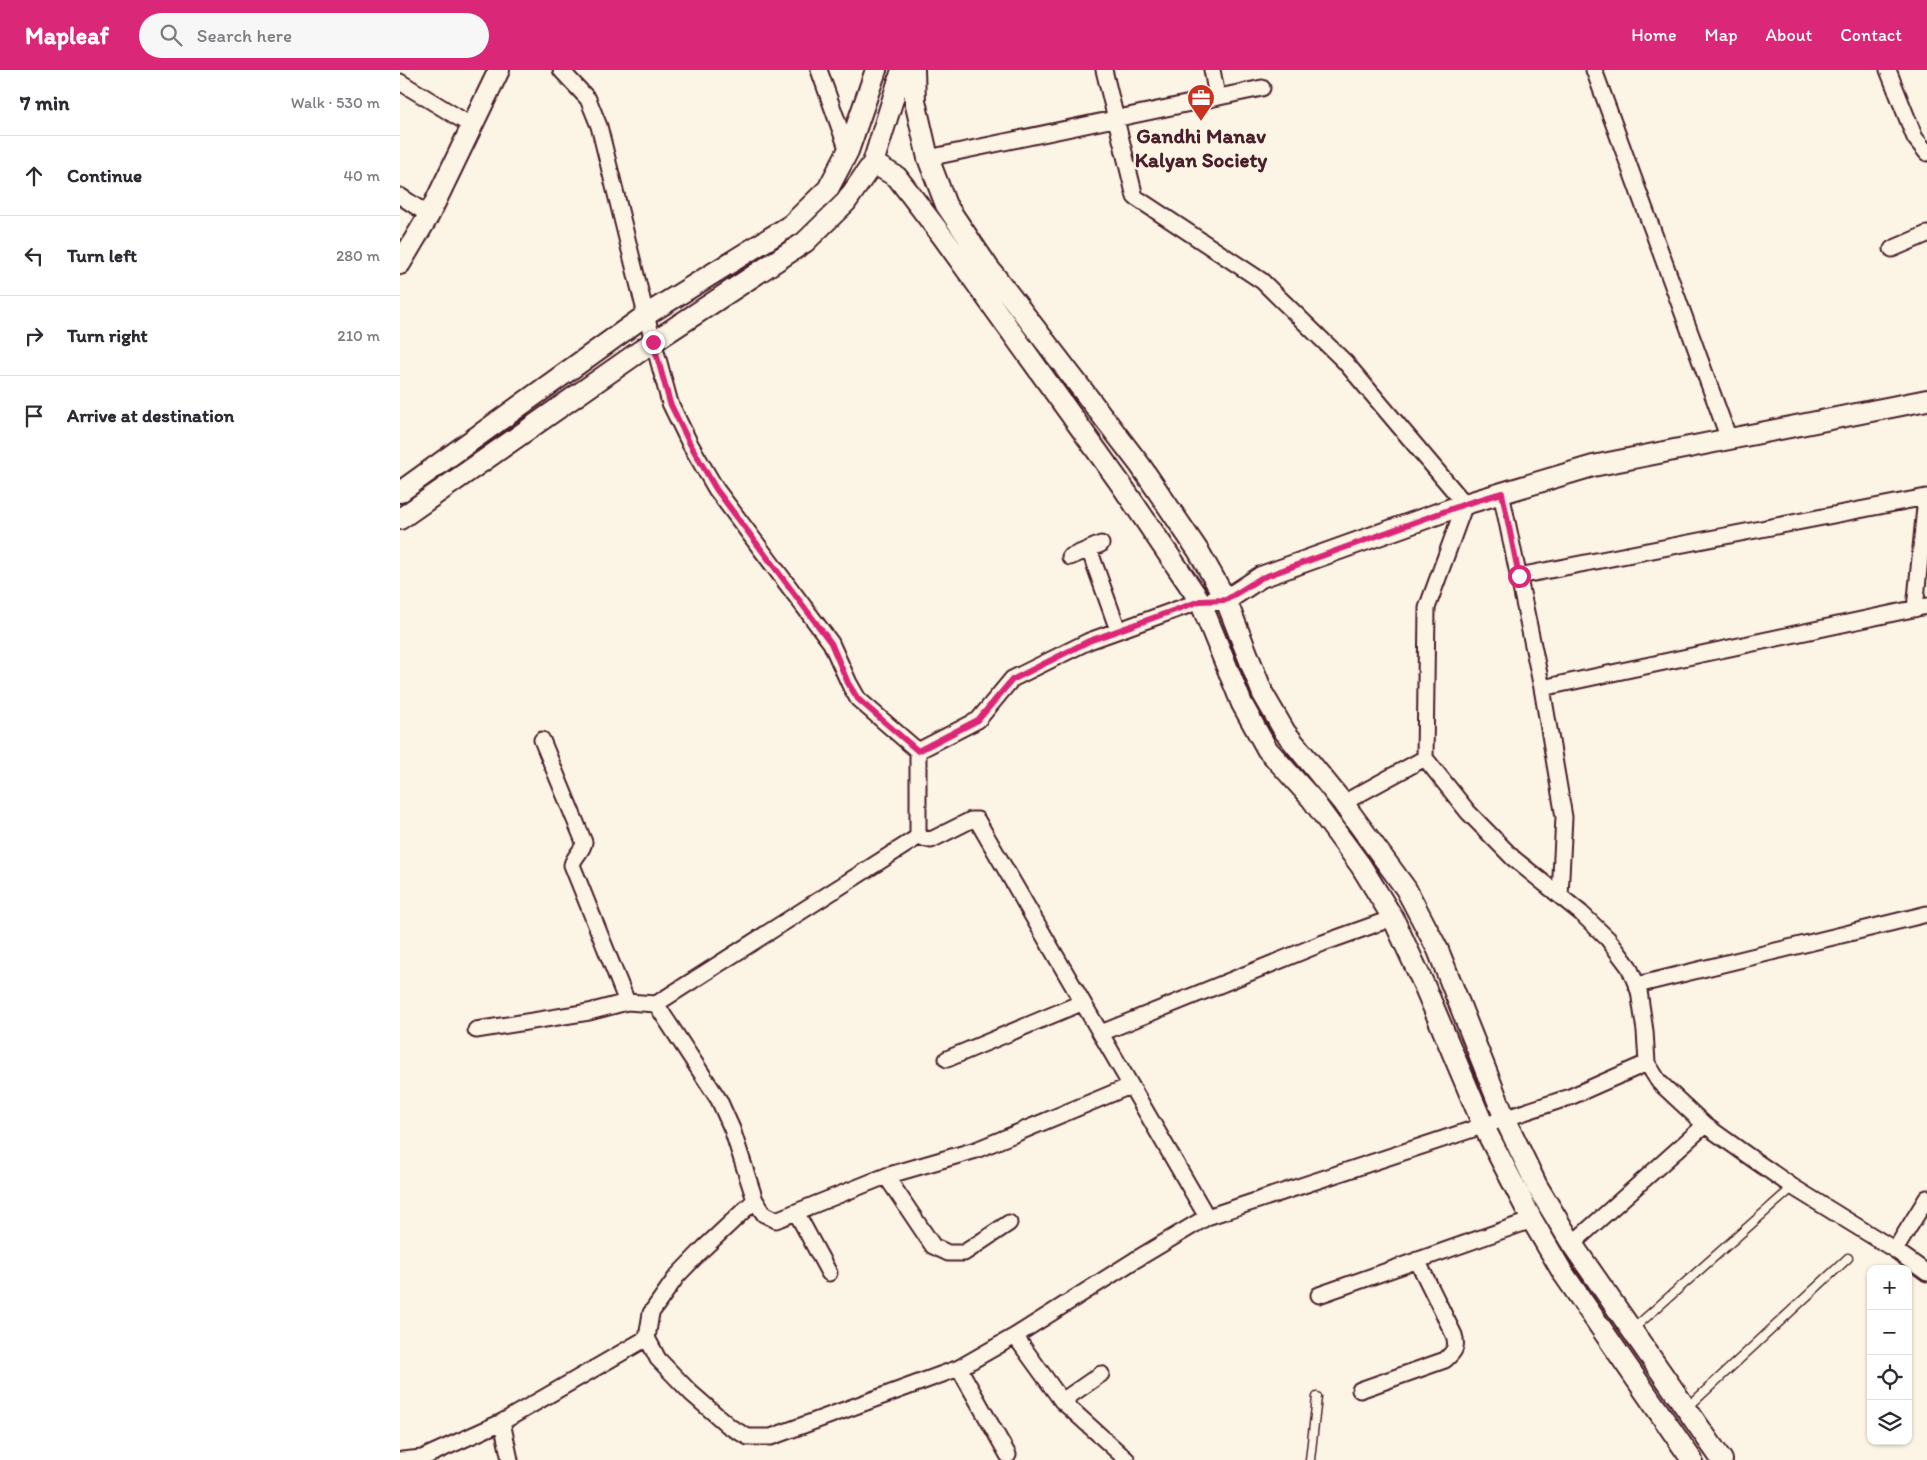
<!DOCTYPE html>
<html lang="en">
<head>
<meta charset="utf-8">
<style>
	:root { --surface:#fff; --page:#f7f7f7; --text:#2b2b33; --muted:#7c7c81; --line:#e1e1e2; --accent:#db2777 }
	body { margin:0; font-family:Itim,sans-serif; background:var(--page); color:var(--text) }
	.controls { position:absolute; right:15px; bottom:15px; display:grid; overflow:hidden; border-radius:10px; box-shadow:0 1px 4px #0004 }
	.controls button { width:45px; height:45px; display:grid; place-items:center; padding:0; border:0; border-bottom:1px solid var(--line); background:var(--surface); color:var(--text); font:25px sans-serif }
	.stop { position:absolute; width:15px; height:15px; margin:-11px; border:4px solid #db2777; border-radius:50%; background:#fff }
	.stop.end { background:#db2777; border-color:#fff; box-shadow:0 1px 5px #0008 }
	.list { margin:0; padding:0; list-style:none }
	h2 { display:flex; justify-content:space-between; align-items:center; height:65px; margin:0; padding:0 20px; font-size:21px }
	h2 small { font-size:16px; font-weight:400; color:var(--muted) }
	.list li { display:grid; grid-template-columns:32px 1fr auto; gap:15px; align-items:center; box-sizing:border-box; height:80px; padding:0 20px; border-top:1px solid var(--line) }
	.list b { display:block; font-size:19px; white-space:nowrap }
	.list em { font-size:16px; font-style:normal; color:var(--muted) }
	.icon { flex:none; width:28px; height:28px; fill:none; stroke:currentColor; stroke-width:2; stroke-linecap:round; stroke-linejoin:round }
	.map { position:relative; flex:none; width:1527px; height:1390px; overflow:hidden }
	header { display:flex; align-items:center; gap:30px; box-sizing:border-box; height:70px; padding:0 25px; background:var(--accent); color:#fff }
	header strong { font-size:24px }
	nav { display:flex; gap:28px; margin-inline-start:auto; font-size:18px }
	.search { width:350px; height:45px; background:var(--page); display:flex; align-items:center; gap:12px; box-sizing:border-box; padding:0 18px; border-radius:28px; color:var(--muted); font-size:19px }
	main { display:flex }
	aside { flex:1; background:var(--surface) }
	.map>svg:first-child { display:block }
</style>
</head>
<body>
<header>
<strong>Mapleaf</strong>
<div class="search"><svg class="icon" aria-label="search" viewBox="0 0 24 24"><circle cx="10" cy="10" r="6"/><path d="M15 15l6 6"/></svg>Search here</div>
<nav><a>Home</a><a>Map</a><a>About</a><a>Contact</a></nav>
</header>
<main>
<aside>
<h2>7 min<small>Walk · 530 m</small></h2>
<ul class="list">
<li><svg class="icon" aria-label="ahead" viewBox="0 0 24 24"><path d="M12 20V5M6 11l6-6 6 6"/></svg><div><b>Continue</b></div><em>40 m</em></li>
<li><svg class="icon" aria-label="left" viewBox="0 0 24 24"><path d="M17 20v-9H6M10 6l-5 5 5 5"/></svg><div><b>Turn left</b></div><em>280 m</em></li>
<li><svg class="icon" aria-label="right" viewBox="0 0 24 24"><path d="M7 20v-9h11M14 6l5 5-5 5"/></svg><div><b>Turn right</b></div><em>210 m</em></li>
<li><svg class="icon" aria-label="arrive" viewBox="0 0 24 24"><path d="M6 21V4h12l-3 4 3 4H6"/></svg><div><b>Arrive at destination</b></div></li>
</ul>
</aside>
<div class="map">
<svg width="1527" height="1390" viewBox="0 0 1527 1390">
	<rect width="100%" height="100%" fill="#fcf5e5"/>
	<filter id="ink" filterUnits="userSpaceOnUse"><feTurbulence type="fractalNoise" baseFrequency=".02" numOctaves="2"/><feDisplacementMap in="SourceGraphic" scale="10" xChannelSelector="R" yChannelSelector="G"/><feConvolveMatrix kernelMatrix="1 2 1 2 8 2 1 2 1" color-interpolation-filters="sRGB"/></filter>
	<g filter="url(#ink)">
		<g fill="none" stroke-linecap="round" stroke-linejoin="round">
			<defs>
				<path id="lane" d="M1233 1259 1393 1117
					M1287 1338 1448 1188
					M910 1390 917 1327"/>
				<path id="street" d="M161 0 188 29 199 56 246 245 270 333 290 374 316 419 431 573 449 613 458 629 518 681
					M419 0 448 81
					M704 0 735 127 862 211 945 292 1065 434 1027 538 1025 688 1068 742 1113 788 1181 843 1208 869 1229 897 1239 921 1245 961 1247 993 1259 1012 1305 1055 1354 1090 1393 1117 1495 1180 1527 1203
					M812 0 817 26
					M1194 0 1329 369
					M1488 0 1515 68 1527 83
					M0 12 72 56
					M528 88 862 18
					M0 126 29 145
					M1492 179 1527 164
					M1101 423 1142 618 1164 747 1160 826
					M689 479 718 560
					M670 487 701 474
					M1119 506 1526 427 1515 539
					M1142 618 1527 536
					M142 670 184 772C183 781 174 786 172 795L227 932
					M943 733 1025 688
					M518 767 531 770 571 750H577L807 1147
					M1237 915 1527 844
					M76 960 189 942 227 932 256 934 518 767V681L578 650 612 609 689 571 800 531
					M701 963 923 873 993 848
					M547 989 681 933
					M486 1106 533 1176 548 1183H564L609 1153
					M355 1130 364 1144 376 1150 486 1106 576 1080 730 1016
					M396 1142 429 1203
					M1172 1174 1305 1055
					M1495 1180 1527 1128
					M919 1225 1132 1150
					M615 1266 662 1331 727 1390
					M247 1268 258 1289 291 1323 330 1357 348 1367H371L559 1298 615 1266 735 1190 807 1147 1170 1027 1247 993
					M559 1298 608 1385
					M960 1320 1045 1290C1054 1282 1058 1277 1054 1265L1017 1190
					M662 1331 701 1304
					M102 1352 110 1390
					M2 1390 22 1388 102 1352 247 1268 251 1243 277 1206 304 1178 355 1130 332 1059 319 1030 256 934"/>
				<path id="secondary" d="M514 0 515 31 528 88 546 135 588 197 740 395 799 482 826 530 863 624 885 662 943 733 1006 819 1038 880 1105 1049 1137 1116 1172 1174 1322 1390
					M473 93 497 107 543 167 720 413 800 531 842 634 867 679 911 728 961 796 993 848 1024 915 1084 1057 1132 1150 1163 1203 1292 1390
					M0 194 29 145 99 0
					M0 422 246 245 391 155 428 119 448 81 476 0
					M0 449 253 272 405 172 446 132 473 93 502 0
					M815 530H826L861 507 1065 434 1193 396 1527 330"/>
			</defs>
			<use href="#lane" stroke="#4a1f2b" stroke-width="11"/>
			<use href="#street" stroke="#4a1f2b" stroke-width="19"/>
			<use href="#secondary" stroke="#4a1f2b" stroke-width="24"/>
			<use href="#lane" stroke="#fcf5e5" stroke-width="8"/>
			<use href="#street" stroke="#fcf5e5" stroke-width="15"/>
			<use href="#secondary" stroke="#fcf5e5" stroke-width="20"/>
		</g>
	</g>
	<g fill="none" stroke-linecap="round" stroke-linejoin="round" filter="url(#ink)">
		<path stroke="#db2777" stroke-width="6" d="M253 272 270 333 290 374 316 419 431 573 448 613 458 629 518 681 578 650 612 610 689 571 800 531 826 530 861 508 1065 434 1102 423 1119 506"/>
	</g>
	<defs>
		<symbol id="office-pin" viewBox="-11 -11 22 30"><path d="M0 17L-7.5 6A9.5 9.5 0 1 1 7.5 6Z" fill="#c8321e" stroke="#fcf5e5"/><path d="M-6-3h4V-5.5h4V-3h4V5H-6ZM-1-4.5V-3h2v-1.5ZM-6 0V1H6V0Z" fill="#fff"/></symbol>
	</defs>
	<g fill-rule="evenodd">
		<use href="#office-pin" x="785" y="12" width="32" height="43"/>
	</g>
	<g text-anchor="middle" stroke-width="5" stroke-linejoin="round" paint-order="stroke">
		<g font-size="21" font-weight="bold" fill="#4a1f2b" stroke="#fcf5e5">
			<text x="801" y="73">Gandhi Manav<tspan x="801" dy="24">Kalyan Society</tspan></text>
		</g>
	</g>
</svg>
<div class="controls">
<button>+</button>
<button>−</button>
<button><svg class="icon" aria-label="locate" viewBox="0 0 24 24"><circle cx="12" cy="12" r="6"/><path d="M12 2v4M12 18v4M2 12h4M18 12h4"/></svg></button>
<button><svg class="icon" aria-label="layers" viewBox="0 0 24 24"><path d="M12 4l9 5-9 5-9-5zM3 14l9 5 9-5"/></svg></button>
</div>
<div class="stop" style="left:1119px;top:506px"></div>
<div class="stop end" style="left:253px;top:272px"></div>
</div>
</main>
</body>
</html>
